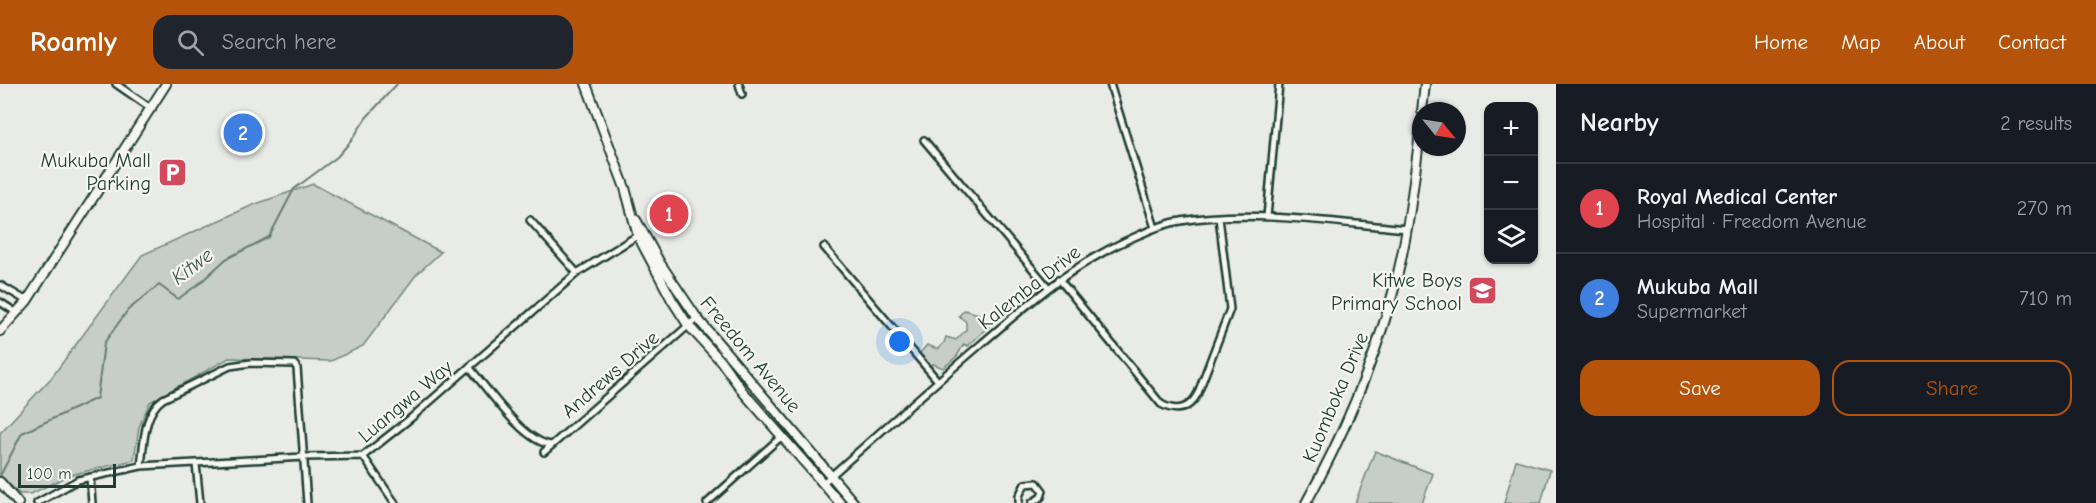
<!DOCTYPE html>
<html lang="en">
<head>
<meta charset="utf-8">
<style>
	:root { --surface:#171b24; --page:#20242c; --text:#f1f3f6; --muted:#9ea1a6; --line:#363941; --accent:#b45309 }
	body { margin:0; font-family:"Comic Neue",sans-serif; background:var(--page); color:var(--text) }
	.controls { position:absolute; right:18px; top:18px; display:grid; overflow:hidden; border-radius:12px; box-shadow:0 2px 4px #0004 }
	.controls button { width:54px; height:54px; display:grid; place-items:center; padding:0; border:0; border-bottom:2px solid var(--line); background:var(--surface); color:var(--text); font:30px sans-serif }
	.compass { position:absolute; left:1412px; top:18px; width:54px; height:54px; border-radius:50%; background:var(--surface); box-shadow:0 2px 4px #0004; rotate:120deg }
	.scale { position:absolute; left:18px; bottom:15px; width:98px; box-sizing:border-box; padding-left:6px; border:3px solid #1f3d34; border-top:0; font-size:16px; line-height:21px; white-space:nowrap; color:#1f3d34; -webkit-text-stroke:4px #f6f6f2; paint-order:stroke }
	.you { position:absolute; left:900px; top:258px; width:21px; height:21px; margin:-15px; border:4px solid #fff; border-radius:50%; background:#1a73e8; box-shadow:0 0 0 9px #1a73e833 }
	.badge { display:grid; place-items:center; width:39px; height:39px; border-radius:50%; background:var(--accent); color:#fff; font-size:20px; font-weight:700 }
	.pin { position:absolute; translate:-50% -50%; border:3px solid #fff; box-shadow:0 2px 6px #0006 }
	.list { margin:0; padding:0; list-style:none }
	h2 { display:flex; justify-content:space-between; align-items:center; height:78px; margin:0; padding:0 24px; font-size:26px }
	h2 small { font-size:20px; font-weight:400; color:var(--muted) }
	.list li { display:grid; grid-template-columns:39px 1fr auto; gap:18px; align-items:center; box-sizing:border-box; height:90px; padding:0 24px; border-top:2px solid var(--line) }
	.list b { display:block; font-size:22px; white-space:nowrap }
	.list p { margin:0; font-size:20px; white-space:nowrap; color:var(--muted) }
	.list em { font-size:20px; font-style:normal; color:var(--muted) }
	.actions { display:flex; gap:12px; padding:18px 24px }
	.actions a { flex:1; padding:14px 0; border:2px solid var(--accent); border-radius:18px; text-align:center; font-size:21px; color:var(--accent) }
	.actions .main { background:var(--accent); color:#fff }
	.icon { flex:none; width:33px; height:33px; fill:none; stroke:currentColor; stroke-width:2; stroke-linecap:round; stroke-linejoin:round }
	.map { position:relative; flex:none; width:1556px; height:419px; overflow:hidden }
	header { display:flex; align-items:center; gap:36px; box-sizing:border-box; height:84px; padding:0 30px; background:var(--accent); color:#fff }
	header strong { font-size:28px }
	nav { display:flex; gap:33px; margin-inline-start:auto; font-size:21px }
	.search { width:420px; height:54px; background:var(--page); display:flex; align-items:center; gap:15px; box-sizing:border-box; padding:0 21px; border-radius:18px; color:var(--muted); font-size:22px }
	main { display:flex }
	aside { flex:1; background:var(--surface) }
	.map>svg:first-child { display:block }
</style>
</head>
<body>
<header>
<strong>Roamly</strong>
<div class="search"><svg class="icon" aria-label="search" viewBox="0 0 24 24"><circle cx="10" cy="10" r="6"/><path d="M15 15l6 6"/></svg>Search here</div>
<nav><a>Home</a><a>Map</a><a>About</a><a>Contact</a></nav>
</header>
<main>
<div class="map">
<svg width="1556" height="419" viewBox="0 0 1556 419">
	<rect width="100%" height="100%" fill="#e9ebe7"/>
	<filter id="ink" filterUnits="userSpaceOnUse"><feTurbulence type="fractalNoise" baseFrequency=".0167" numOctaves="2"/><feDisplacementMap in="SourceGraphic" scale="12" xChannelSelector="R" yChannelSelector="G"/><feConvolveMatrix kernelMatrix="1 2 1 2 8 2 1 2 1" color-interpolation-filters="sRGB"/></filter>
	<g filter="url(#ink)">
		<path fill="#c7cec9" stroke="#73867e" stroke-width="1.5" d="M313 100 441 168 416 191 363 262 331 277 229 274 150 318 139 343 134 376 70 391 31 410H20L0 392V349L52 293 142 171 253 121Z
			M964 226 979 230 989 242 968 262 964 260 957 272 943 284 933 280 930 284 919 270 927 261 938 265 944 259 946 253 956 256 966 246V238L959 232Z
			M1375 367 1433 390 1422 419H1355Z
			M1516 376 1550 386 1541 419H1504Z"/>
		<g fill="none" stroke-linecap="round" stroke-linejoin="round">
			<path stroke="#687c75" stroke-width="2" d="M0 392 22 349 97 314 104 259 128 226 159 201 178 215 200 199 226 175 269 153 294 105 337 73 351 57 366 34 397 0"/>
			<defs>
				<path id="minor" d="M116 0 152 25
					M739 0 742 10
					M1110 0 1155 144
					M924 56 1048 203
					M1267 133 1279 0
					M530 136 577 189
					M824 163 938 297
					M1059 195 1161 320C1177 329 1190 325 1198 309L1230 225 1219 133
					M0 201 27 217
					M0 218 17 229
					M469 283C488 305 524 359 552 361
					M544 368 697 234
					M363 372 395 419
					M196 380 200 419
					M141 382C144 360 143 329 163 315L230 282 251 279 294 280 297 284 307 419
					M90 393 92 419
					M823 399C875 353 927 306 980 261 1032 217 1074 178 1139 151 1152 145 1167 139 1181 137 1250 125 1337 139 1407 145
					M37 419 78 396 141 382 304 373 363 372 411 334 577 189 640 150
					M707 419 782 352
					M1019 419V412L1025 400 1037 399 1043 407 1041 413 1032 419"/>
				<path id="secondary" d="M586 0 625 104 638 152 672 216 688 241 720 276 744 309 840 419
					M1422 27 1425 0
					M636 136 660 179 697 234 854 419
					M0 247 27 217 166 0
					M0 398 18 419
					M1306 419C1342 354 1372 283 1392 212 1408 156 1414 97 1421 40"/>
			</defs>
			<use href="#minor" stroke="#1f3d34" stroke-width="10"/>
			<use href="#secondary" stroke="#1f3d34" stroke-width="12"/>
			<use href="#minor" stroke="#f6f6f2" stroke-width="5"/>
			<use href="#secondary" stroke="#f6f6f2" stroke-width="8"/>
		</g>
	</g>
	<defs>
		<symbol id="parking-square" viewBox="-11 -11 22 22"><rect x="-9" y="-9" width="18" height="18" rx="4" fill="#d1495b" stroke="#f6f6f2"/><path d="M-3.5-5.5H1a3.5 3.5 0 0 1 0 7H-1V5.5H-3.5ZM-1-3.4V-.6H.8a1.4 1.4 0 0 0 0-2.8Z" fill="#fff"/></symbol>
		<symbol id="school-square" viewBox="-11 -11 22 22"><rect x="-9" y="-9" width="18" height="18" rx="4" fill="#d1495b" stroke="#f6f6f2"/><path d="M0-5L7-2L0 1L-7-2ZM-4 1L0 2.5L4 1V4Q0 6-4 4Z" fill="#fff"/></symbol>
	</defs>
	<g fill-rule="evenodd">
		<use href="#parking-square" x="156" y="72" width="33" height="33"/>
		<use href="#school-square" x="1466" y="190" width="33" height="33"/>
	</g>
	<g text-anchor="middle" stroke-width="4.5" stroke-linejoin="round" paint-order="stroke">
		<g font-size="20" fill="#1f3d34" stroke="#f6f6f2" text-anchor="end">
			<text x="151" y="83">Mukuba Mall<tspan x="151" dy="23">Parking</tspan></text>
			<text x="1462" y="203">Kitwe Boys<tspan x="1462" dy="23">Primary School</tspan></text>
		</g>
		<g font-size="20" fill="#1f3d34" stroke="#f6f6f2">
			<text transform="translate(1029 203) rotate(-38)" y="7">Kalemba Drive</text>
			<text transform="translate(751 270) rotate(50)" y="7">Freedom Avenue</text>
			<text transform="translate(610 290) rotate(-41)" y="7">Andrews Drive</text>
			<text transform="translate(1335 313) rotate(-67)" y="7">Kuomboka Drive</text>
			<text transform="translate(405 317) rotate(-40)" y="7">Luangwa Way</text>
		</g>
		<g font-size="21" font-style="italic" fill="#445c54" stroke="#f6f6f2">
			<text transform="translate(192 182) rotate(-37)" y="7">Kitwe</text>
		</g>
	</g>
</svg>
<div class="controls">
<button>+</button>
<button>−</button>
<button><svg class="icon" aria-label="layers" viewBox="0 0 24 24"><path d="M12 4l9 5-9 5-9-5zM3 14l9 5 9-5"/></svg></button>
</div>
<svg class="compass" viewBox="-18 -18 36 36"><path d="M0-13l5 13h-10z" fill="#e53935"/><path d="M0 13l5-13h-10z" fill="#9ea1a6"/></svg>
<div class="scale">100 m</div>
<div class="you"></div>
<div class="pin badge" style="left:669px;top:130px;background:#e0444e">1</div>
<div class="pin badge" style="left:243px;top:49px;background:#3f7fe0">2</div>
</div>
<aside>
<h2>Nearby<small>2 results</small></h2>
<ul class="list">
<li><span class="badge" style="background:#e0444e">1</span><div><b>Royal Medical Center</b><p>Hospital · Freedom Avenue</p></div><em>270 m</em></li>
<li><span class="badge" style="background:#3f7fe0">2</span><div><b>Mukuba Mall</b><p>Supermarket</p></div><em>710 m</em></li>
</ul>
<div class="actions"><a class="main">Save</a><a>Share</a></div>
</aside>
</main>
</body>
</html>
